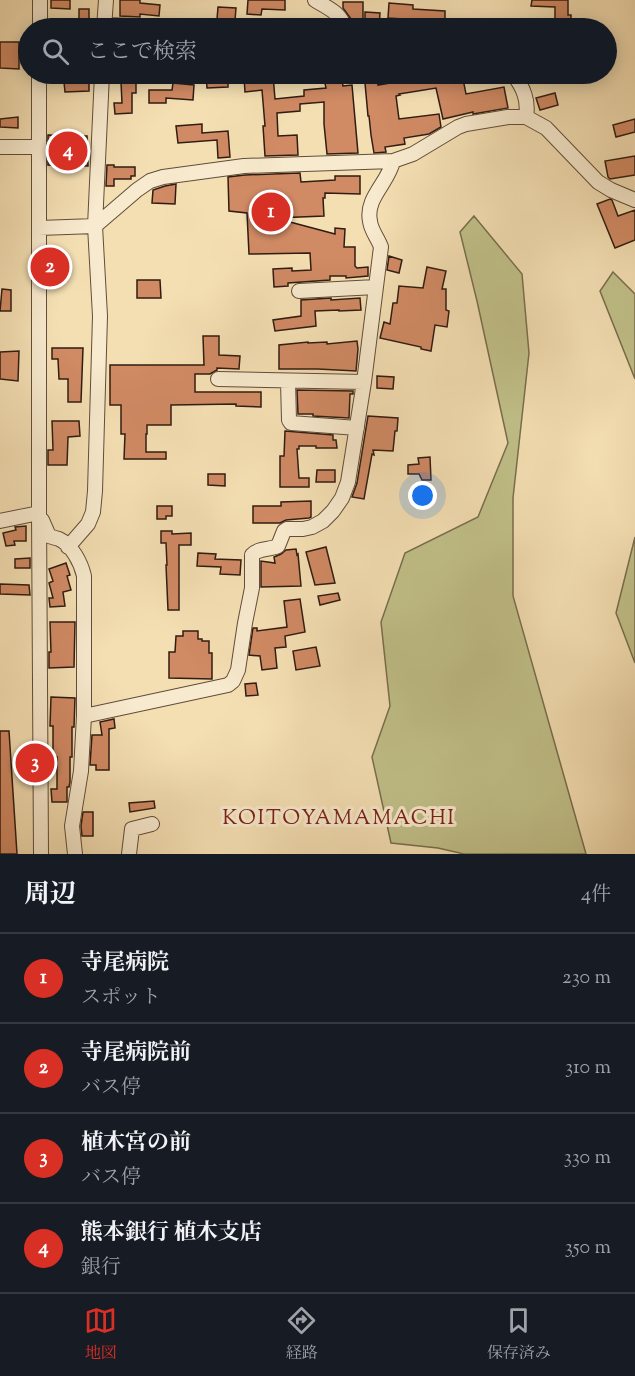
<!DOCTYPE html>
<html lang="ja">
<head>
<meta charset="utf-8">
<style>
	:root { --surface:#171b24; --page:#20242c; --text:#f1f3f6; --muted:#9ea1a6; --line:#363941; --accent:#d93025 }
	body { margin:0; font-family:"Sorts Mill Goudy","Noto Serif JP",serif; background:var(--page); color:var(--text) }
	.you { position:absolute; left:423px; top:496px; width:21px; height:21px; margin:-15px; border:4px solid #fff; border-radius:50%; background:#1a73e8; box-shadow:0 0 0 9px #1a73e833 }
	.badge { display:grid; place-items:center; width:39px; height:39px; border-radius:50%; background:var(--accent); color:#fff; font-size:20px; font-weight:700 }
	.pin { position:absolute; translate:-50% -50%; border:3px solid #fff; box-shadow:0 2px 6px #0006 }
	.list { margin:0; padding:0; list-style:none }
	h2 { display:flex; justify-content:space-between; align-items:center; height:78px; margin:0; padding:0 24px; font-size:26px }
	h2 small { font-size:20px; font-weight:400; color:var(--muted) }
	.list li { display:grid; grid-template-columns:39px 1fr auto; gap:18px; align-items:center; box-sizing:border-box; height:90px; padding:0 24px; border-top:2px solid var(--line) }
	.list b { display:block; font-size:22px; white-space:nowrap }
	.list p { margin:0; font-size:20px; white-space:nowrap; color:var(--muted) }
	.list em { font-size:20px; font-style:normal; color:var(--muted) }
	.icon { flex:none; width:33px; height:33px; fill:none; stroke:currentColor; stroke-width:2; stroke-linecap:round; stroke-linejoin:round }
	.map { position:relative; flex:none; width:635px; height:854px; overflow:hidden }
	.search { position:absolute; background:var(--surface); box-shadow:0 3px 15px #0003; left:18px; right:18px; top:18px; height:66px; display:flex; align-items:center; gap:15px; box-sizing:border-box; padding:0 21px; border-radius:33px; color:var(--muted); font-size:22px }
	.sheet { height:438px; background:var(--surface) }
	nav { display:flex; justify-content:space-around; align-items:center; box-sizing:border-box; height:84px; border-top:2px solid var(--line); background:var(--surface); font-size:16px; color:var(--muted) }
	nav a { display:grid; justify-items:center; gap:3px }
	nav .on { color:var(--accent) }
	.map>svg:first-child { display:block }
</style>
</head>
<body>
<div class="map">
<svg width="635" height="854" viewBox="0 0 635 854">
	<rect width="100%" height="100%" fill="#f4dfb3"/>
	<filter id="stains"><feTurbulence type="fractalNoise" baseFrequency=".00333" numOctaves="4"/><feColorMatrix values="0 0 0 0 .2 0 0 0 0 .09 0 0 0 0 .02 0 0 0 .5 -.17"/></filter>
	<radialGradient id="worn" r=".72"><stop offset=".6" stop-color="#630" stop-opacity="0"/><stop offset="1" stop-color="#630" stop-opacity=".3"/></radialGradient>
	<path fill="#c1c089" stroke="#786e4e" stroke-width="1.5" d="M474 216 522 274 529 353 513 498V596L586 854H464L438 848 391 843 372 757 390 706 381 622 405 553 478 517 508 443 477 301 460 232Z
		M613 272 635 294V379L600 291Z
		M635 537V663L616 613Z"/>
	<path fill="#d08a64" stroke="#301c12" stroke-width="1.5" d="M51 0H70V9L51 8Z
		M120 0H140V3L160 5 159 16 140 14V17L120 16Z
		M248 0H285V10L262 9 261 15 247 14Z
		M532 0H568V15H571V27H555V7L531 6Z
		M343 2H363V19H351L343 8Z
		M389 3 413 5V9L445 11V28L418 27V20L388 18Z
		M218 7 236 8 235 20 217 19Z
		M79 9H89V21H79Z
		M365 12 380 13 379 27H365Z
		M509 20 524 21V28H508Z
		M0 42H19V69L0 68Z
		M206 74H228V87L207 88Z
		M323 74H341L343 86 352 85 358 153 327 154 324 124V102L300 104V111L277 113 278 136 297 135 298 155 265 156 263 126H265L262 90 245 92 244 77 273 75 275 99 304 96V90L326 88Z
		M442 74H462L466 94 504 87 508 108 473 114V112L443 119 436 88 399 94 400 95 396 96 399 119 439 114 441 127 429 134 404 138 405 144 385 147 386 152 374 153 371 135 369 116H368L365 83 378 82V85Z
		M89 81V91L65 92 64 82Z
		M121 82H136V93H132V113L115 114 114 103H122Z
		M173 83 194 85 193 100 166 98V103H149V90H172Z
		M555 93 558 105 540 110 536 98Z
		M18 117V128L0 127V119Z
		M635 119V132L616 137 613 125Z
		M202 124V133L228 131 230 157 218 158 217 140 178 143 176 126Z
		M48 135 87 136 88 166 48 165Z
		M635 156V175L610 179 608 177 605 161Z
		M107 165H114V167H135V176H131V179H114V186H106Z
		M300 173 301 182 335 180V176H360V194L325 193V198H323L324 216 275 218 335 234V228L345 229 344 247H355V266L357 268 368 267V276L346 278V276H330V280L288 283V286L274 287 273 269 292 268V271L311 270 310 253 249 254 247 213 229 211 228 177 245 175Z
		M176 184 175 204 152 203 153 190 165 186Z
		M610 199 612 200 618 216 635 210V240L615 248 597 204Z
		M389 256 402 260 399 273 387 270Z
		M427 267 446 271 442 289H446V310L449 311 447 327 435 325 431 351 421 349V347L380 338 384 322 390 324 393 303H397L399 286 423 288Z
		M137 280H160L161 298H137Z
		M2 289 11 290V311H0Z
		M331 298V300L360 298 361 310 339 311V310L315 311 316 326 275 331 273 320 301 316V300Z
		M203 336H219V355L240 356 239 369 217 368V370L210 374H195V392H261V407L236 406V404L171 405V425H147V434H146V452H166V459H124L125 434H121V405H110V365H204Z
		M357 341 358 349 356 371 318 369H279V345L308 342V343L327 342V344Z
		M52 348H83L81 402H68V379H59L58 359H52Z
		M19 351 18 381 0 379V352Z
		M377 376 394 377 393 389 377 388Z
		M297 390 353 391V394H350L349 418 313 416V414H298Z
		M368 416 398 418 397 431H395L393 451 373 450 374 455 372 454 364 499 352 497 357 483Z
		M52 421H79L80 436 68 437 67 465H48V450H53Z
		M285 431 333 435V440H336L337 448H316V446H299V449H297L299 478H309V487H280V456H284Z
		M430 457 431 480H422L419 474H408V465L419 464 418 458Z
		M317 470H335V482H316Z
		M208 474H225V486L208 485Z
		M311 501V517L309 518 286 520 280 523H253V506H281V502Z
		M157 506H172V516H166V519H157Z
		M26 526V541H14L15 545 6 546 3 533 16 530 15 527Z
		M161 531H172V534L191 533V545H179V610H168L166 565H167L166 543H161Z
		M326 547 335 583 315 585 306 552Z
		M296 549 297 555 298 554 301 586 261 587V561L275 563 274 557 281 554 286 550Z
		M198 553 216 554 215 559 241 560 240 575 220 574 221 567 197 566Z
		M30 558V568H15V559Z
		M66 563 70 575 67 576 71 590 63 592 65 606 50 607 49 598H53L49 583 53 581 49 569Z
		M0 584 29 585 30 595 0 594Z
		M338 593 340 600 320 605 318 596Z
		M300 599 305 632 285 636 286 647 275 648 277 668 262 670 260 656 249 655 253 628H257V631L287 627 284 601Z
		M50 622H75L74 667 49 668V652H51Z
		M183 631H198V639H202V641H209V653H212V679L169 678V652H175L176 636H183Z
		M316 647 320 666 296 670 293 651Z
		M256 683 258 695 246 696 245 684Z
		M51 697 75 698 74 727H72V757H70V782L69 787H67V802H52L51 789H57V757H53V726H50Z
		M114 719 115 728 109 729V770H96V765H90L92 735H102L100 722Z
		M0 731H9L17 854H0Z
		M154 801 155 808 130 812 129 803Z
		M83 812H93V836H82L81 826Z"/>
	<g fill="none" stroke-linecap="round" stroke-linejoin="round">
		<defs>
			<path id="minor" d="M315 0C329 9 340 12 345 28
				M104 25 210 28
				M40 28V0
				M104 28 106 0
				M39 74V513L41 854
				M513 74C523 87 529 100 526 117
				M0 147H39
				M39 228 95 226 137 190 150 181 163 177 244 166 393 161 413 154 458 127 466 124 508 117H526L546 128 598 182 611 190 635 200
				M299 291 376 287
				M218 379 364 382
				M288 381 289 420 291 423 357 428
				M42 520 49 536C52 537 55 538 59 539 72 545 81 563 84 576V716L81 771 72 826 75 854
				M0 521 39 513
				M68 547 88 524 93 512 95 491 100 316 95 226 102 74
				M84 716 228 685 233 681 238 670 245 623 252 588V555C258 548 269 550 278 546L284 531 287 529H303L312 527 323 521 333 511 342 498 348 482 364 382 381 247C378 238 371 231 370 221 365 198 389 182 393 161
				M129 854 132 829 152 824"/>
		</defs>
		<use href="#minor" stroke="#614d3a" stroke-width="16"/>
		<use href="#minor" stroke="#f8eace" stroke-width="14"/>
	</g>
	<g text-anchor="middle" stroke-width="6" stroke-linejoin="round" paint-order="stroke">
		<g font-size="21" letter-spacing="1.5" fill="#7a1f14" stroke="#f8eace">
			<text x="339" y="824">KOITOYAMAMACHI</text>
		</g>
	</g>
	<rect width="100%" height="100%" filter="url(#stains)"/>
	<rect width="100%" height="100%" fill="url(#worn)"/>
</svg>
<div class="you"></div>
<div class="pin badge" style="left:271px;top:212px">1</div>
<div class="pin badge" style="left:50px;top:267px">2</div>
<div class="pin badge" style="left:35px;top:763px">3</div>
<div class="pin badge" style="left:68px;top:151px">4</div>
<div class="search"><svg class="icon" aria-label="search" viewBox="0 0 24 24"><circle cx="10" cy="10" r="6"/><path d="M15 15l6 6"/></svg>ここで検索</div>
</div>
<section class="sheet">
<h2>周辺<small>4件</small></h2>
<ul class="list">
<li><span class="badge">1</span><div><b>寺尾病院</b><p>スポット</p></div><em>230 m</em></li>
<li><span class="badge">2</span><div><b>寺尾病院前</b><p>バス停</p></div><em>310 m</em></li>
<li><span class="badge">3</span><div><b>植木宮の前</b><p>バス停</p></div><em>330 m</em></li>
<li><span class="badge">4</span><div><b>熊本銀行 植木支店</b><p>銀行</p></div><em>350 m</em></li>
</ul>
</section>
<nav>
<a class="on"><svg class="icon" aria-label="map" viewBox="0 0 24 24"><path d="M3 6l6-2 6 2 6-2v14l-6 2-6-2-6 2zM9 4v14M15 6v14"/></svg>地図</a>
<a><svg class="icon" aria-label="directions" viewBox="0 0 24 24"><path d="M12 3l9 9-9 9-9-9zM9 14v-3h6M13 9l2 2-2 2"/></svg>経路</a>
<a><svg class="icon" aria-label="saved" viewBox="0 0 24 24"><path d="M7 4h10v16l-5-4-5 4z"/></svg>保存済み</a>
</nav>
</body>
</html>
